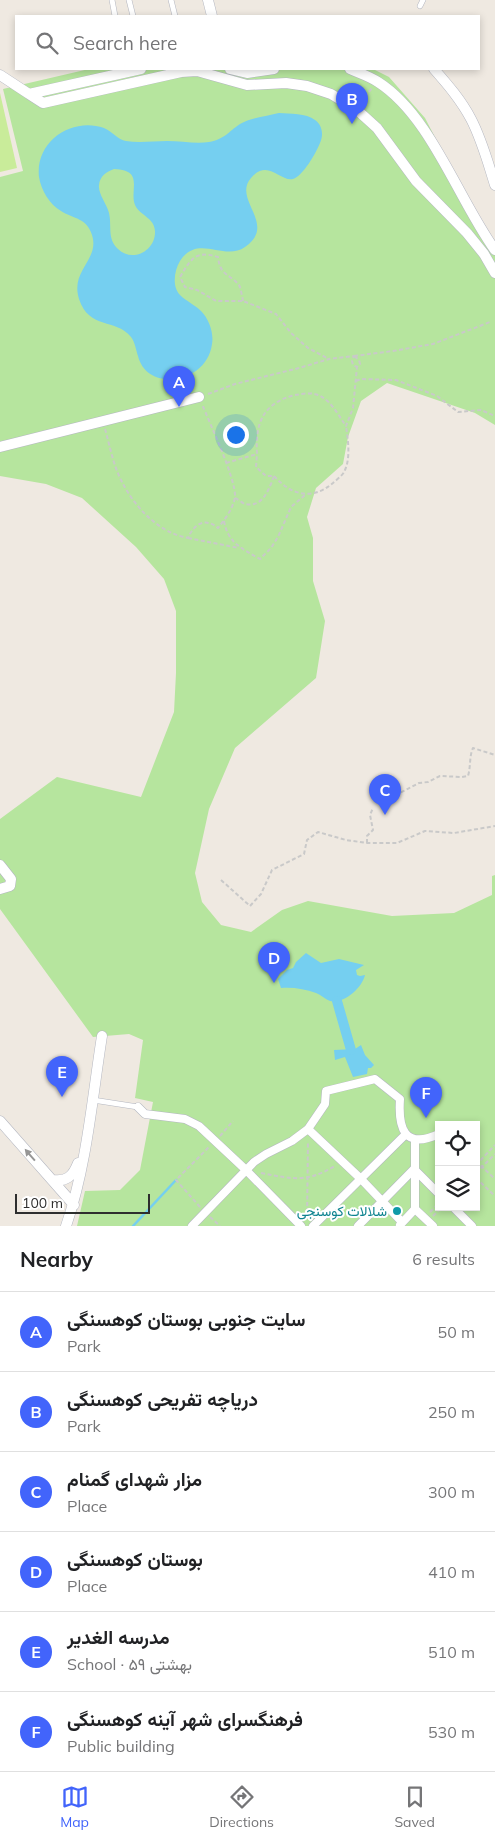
<!DOCTYPE html>
<html lang="en">
<head>
<meta charset="utf-8">
<style>
	:root { --surface:#fff; --page:#f6f6f6; --text:#202124; --muted:#757577; --line:#e0e0e0; --accent:#4264fb }
	body { margin:0; font-family:Mulish,Vazirmatn,sans-serif; background:var(--page); color:var(--text) }
	.controls { position:absolute; right:15px; bottom:15px; display:grid; overflow:hidden; border-radius:0px; box-shadow:0 2px 8px #0003 }
	.controls button { width:45px; height:45px; display:grid; place-items:center; padding:0; border:0; border-bottom:1px solid var(--line); background:var(--surface); color:var(--text); font:25px sans-serif }
	.scale { position:absolute; left:15px; bottom:12px; width:135px; box-sizing:border-box; padding-left:5px; border:2px solid #2e2e2e; border-top:0; font-size:14px; line-height:18px; white-space:nowrap; color:#2e2e2e; -webkit-text-stroke:4px #fff; paint-order:stroke }
	.you { position:absolute; left:235px; top:434px; width:18px; height:18px; margin:-12px; border:4px solid #fff; border-radius:50%; background:#1a73e8; box-shadow:0 0 0 8px #1a73e833 }
	.badge { display:grid; place-items:center; width:32px; height:32px; border-radius:50%; background:var(--accent); color:#fff; font-size:16px; font-weight:700 }
	.pin { position:absolute; translate:-50% -41px; filter:drop-shadow(0 1px 2px #0008) }
	.pin::after { content:''; position:absolute; top:26px; width:18px; height:15px; background:inherit; clip-path:polygon(0 0,100% 0,50% 100%) }
	.list { margin:0; padding:0; list-style:none }
	h2 { display:flex; justify-content:space-between; align-items:center; height:65px; margin:0; padding:0 20px; font-size:21px }
	h2 small { font-size:16px; font-weight:400; color:var(--muted) }
	.list li { display:grid; grid-template-columns:32px 1fr auto; gap:15px; align-items:center; box-sizing:border-box; height:80px; padding:0 20px; border-top:1px solid var(--line) }
	.list b { display:block; font-size:19px; white-space:nowrap }
	.list p { margin:0; font-size:16px; white-space:nowrap; color:var(--muted) }
	.list em { font-size:16px; font-style:normal; color:var(--muted) }
	.icon { flex:none; width:28px; height:28px; fill:none; stroke:currentColor; stroke-width:2; stroke-linecap:round; stroke-linejoin:round }
	.map { position:relative; flex:none; width:495px; height:1226px; overflow:hidden }
	.search { position:absolute; background:var(--surface); box-shadow:0 2px 8px #0003; left:15px; right:15px; top:15px; height:55px; display:flex; align-items:center; gap:12px; box-sizing:border-box; padding:0 18px; border-radius:0px; color:var(--muted); font-size:19px }
	.sheet { height:545px; background:var(--surface) }
	nav { display:flex; justify-content:space-around; align-items:center; box-sizing:border-box; height:70px; border-top:1px solid var(--line); background:var(--surface); font-size:14px; color:var(--muted) }
	nav a { display:grid; justify-items:center; gap:2px }
	nav .on { color:var(--accent) }
	.map>svg:first-child { display:block }
</style>
</head>
<body>
<div class="map">
<svg width="495" height="1226" viewBox="0 0 495 1226">
	<rect width="100%" height="100%" fill="#efe9e1"/>
	<path fill="#b6e59e" fill-rule="evenodd" d="M89 69H373L389 77 425 118 495 253V425L475 413 387 383 361 401 348 437 343 464 316 488 307 517 313 538V581L325 621 316 678 235 748 209 809 195 873 202 902 221 925 251 932 282 910 308 901 392 916 454 913 492 895V876L495 875V1226H77L85 1191 120 1190 140 1170 153 1102 135 1098 143 1040 129 1034 93 1037 0 909V819L57 777 141 797 174 712 176 673V611L164 579 136 547 82 498 46 484 0 476V177L23 171 3 89ZM439 1125H476V1207H439Z"/>
	<path fill="#c9ec9a" d="M0 93 17 168 0 172Z"/>
	<path fill="#75cff0" fill-rule="evenodd" d="M279 113C290 114 306 113 315 120 322 125 324 134 320 143 316 153 303 176 293 179 280 182 268 158 251 178 232 200 278 224 245 247 224 262 198 233 180 261 174 271 172 287 180 295 186 301 195 305 201 311 209 319 214 333 212 344 207 384 147 393 138 356 136 350 135 342 131 337 116 318 89 330 79 299 70 270 100 260 92 235 87 218 74 219 61 211 50 205 41 190 39 177 35 141 72 117 104 128 112 131 118 140 126 141 139 143 154 141 167 141 181 141 196 144 209 142 225 139 228 132 240 124 250 118 267 116 279 113ZM114 169C145 170 129 190 135 205 140 216 154 217 155 231 156 251 132 263 118 249 107 239 112 226 109 213 107 204 98 194 99 185 100 176 106 172 114 169Z
		M306 953 321 963 339 959 364 965 356 970 357 975 360 976 365 975C362 988 344 1004 330 1001 325 999 321 995 316 993 305 989 293 987 281 988L278 979 287 970 293 968 296 962Z
		M361 1045 365 1055 374 1065 371 1068H368L367 1074 353 1077 345 1057 335 1060 334 1050 355 1049Z"/>
	<g fill="none" stroke-linecap="round" stroke-linejoin="round">
		<path stroke="#75cff0" stroke-width="2.5" d="M133 1226 176 1180"/>
		<path stroke="#75cff0" stroke-width="10" d="M337 1001 351 1050"/>
		<defs>
			<path id="service" d="M112 0 115 16
				M129 0 133 16
				M171 0 175 16
				M420 6 423 0
				M93 1100 138 1107"/>
			<path id="pedestrian" d="M138 1107 145 1114 185 1119 199 1126 246 1170 301 1226
				M308 1129 361 1179 402 1222
				M415 1140V1209L433 1226
				M453 1207 472 1226
				M400 1225 415 1209
				M192 1226 254 1162 266 1154 292 1141 308 1129 325 1104 326 1091 375 1079 400 1099C398 1128 404 1150 439 1134
				M313 1226 405 1135
				M358 1226 414 1169 439 1194"/>
			<path id="minor" d="M208 0 212 16
				M230 69 247 73 274 69
				M350 69C359 73 369 76 378 82 431 116 458 199 495 250
				M434 69C448 85 461 100 471 119 482 140 488 163 495 185
				M0 75 29 94 141 69
				M29 94 43 103 181 72 197 71 247 85 286 83 307 86 331 94 356 109 377 128 416 181 467 233 484 254 495 273
				M0 447 199 397
				M0 865 11 879 10 886 0 889
				M0 1121 74 1205
				M52 1180C67 1182 73 1176 78 1163
				M66 1226C87 1165 92 1099 102 1036"/>
		</defs>
		<use href="#service" stroke="#b4b7c1" stroke-width="6"/>
		<use href="#pedestrian" stroke="#b4b7c1" stroke-width="9"/>
		<use href="#minor" stroke="#b4b7c1" stroke-width="11"/>
		<path stroke="#c9c9c9" stroke-width="2" stroke-dasharray="4 2.5" stroke-linecap="butt" d="M361 102 372 88
			M243 301C242 296 241 289 239 285 230 274 220 276 218 257 195 250 191 259 180 277L185 287 197 290 216 301H243L276 314 291 333 308 348 329 359
			M354 356 393 351 433 344 490 322
			M356 381 361 379 396 380 437 396 458 412 481 410 495 416
			M208 394 235 384 299 368 329 359 354 356 352 361 353 365 357 367 360 364 359 360 354 356
			M105 429C109 443 112 458 117 471 129 501 155 532 188 538 194 524 205 517 218 528 225 519 233 509 235 497 236 479 210 424 202 404
			M226 463 257 454C255 423 263 403 295 395 302 394 311 392 318 395 331 400 338 415 346 426L353 408 357 367
			M274 476C291 495 312 501 333 483 336 480 342 476 344 472 351 459 348 440 346 426
			M235 498C238 499 242 503 245 504 263 508 269 489 274 476H266L256 467 257 454
			M224 521C228 543 241 548 260 559L271 548 278 537 291 507 305 495
			M188 538 239 548
			M385 803 388 799 419 783 428 782 440 776 462 777 468 776C471 766 469 757 473 748L495 755
			M367 843V836L373 830 370 815 373 808
			M221 880 250 906 261 894 272 870 304 854 307 840 318 832 346 840 367 843H397L425 831 454 833 495 826
			M220 1136 233 1121
			M476 1161 495 1179
			M476 1165 495 1145
			M261 1173C293 1179 306 1183 335 1166
			M476 1173 495 1154
			M476 1178 495 1196
			M200 1207 176 1180 209 1147
			M430 1212 439 1203
			M433 1216 442 1207
			M210 1217 220 1226
			M307 1219 308 1141"/>
		<use href="#service" stroke="#fff" stroke-width="5"/>
		<use href="#pedestrian" stroke="#fff" stroke-width="8"/>
		<use href="#minor" stroke="#fff" stroke-width="10"/>
	</g>
	<defs><path id="oneway-solid" d="M-6-.8H1V-3.2L6.5 0L1 3.2V.8H-6Z" transform="scale(1.25)"/></defs>
	<use fill="#969696" href="#oneway-solid" transform="translate(30 1155) rotate(-131)"/>
	<circle fill="#0f9aa8" stroke="#fff" stroke-width="2" cx="397" cy="1211" r="5"/>
	<g text-anchor="middle" stroke-width="4" stroke-linejoin="round" paint-order="stroke">
		<g font-size="14" fill="#0d838f" stroke="#fff" text-anchor="end">
			<text x="387" y="1216">شلالات کوسنجی</text>
		</g>
	</g>
</svg>
<div class="controls">
<button><svg class="icon" aria-label="locate" viewBox="0 0 24 24"><circle cx="12" cy="12" r="6"/><path d="M12 2v4M12 18v4M2 12h4M18 12h4"/></svg></button>
<button><svg class="icon" aria-label="layers" viewBox="0 0 24 24"><path d="M12 4l9 5-9 5-9-5zM3 14l9 5 9-5"/></svg></button>
</div>
<div class="scale">100 m</div>
<div class="you"></div>
<div class="pin badge" style="left:179px;top:407px">A</div>
<div class="pin badge" style="left:352px;top:124px">B</div>
<div class="pin badge" style="left:385px;top:815px">C</div>
<div class="pin badge" style="left:274px;top:983px">D</div>
<div class="pin badge" style="left:62px;top:1097px">E</div>
<div class="pin badge" style="left:426px;top:1118px">F</div>
<div class="search"><svg class="icon" aria-label="search" viewBox="0 0 24 24"><circle cx="10" cy="10" r="6"/><path d="M15 15l6 6"/></svg>Search here</div>
</div>
<section class="sheet">
<h2>Nearby<small>6 results</small></h2>
<ul class="list">
<li><span class="badge">A</span><div><b>سایت جنوبی بوستان کوهسنگی</b><p>Park</p></div><em>50 m</em></li>
<li><span class="badge">B</span><div><b>دریاچه تفریحی کوهسنگی</b><p>Park</p></div><em>250 m</em></li>
<li><span class="badge">C</span><div><b>مزار شهدای گمنام</b><p>Place</p></div><em>300 m</em></li>
<li><span class="badge">D</span><div><b>بوستان کوهسنگی</b><p>Place</p></div><em>410 m</em></li>
<li><span class="badge">E</span><div><b>مدرسه الغدیر</b><p>School · بهشتی ۵۹</p></div><em>510 m</em></li>
<li><span class="badge">F</span><div><b>فرهنگسرای شهر آینه کوهسنگی</b><p>Public building</p></div><em>530 m</em></li>
</ul>
</section>
<nav>
<a class="on"><svg class="icon" aria-label="map" viewBox="0 0 24 24"><path d="M3 6l6-2 6 2 6-2v14l-6 2-6-2-6 2zM9 4v14M15 6v14"/></svg>Map</a>
<a><svg class="icon" aria-label="directions" viewBox="0 0 24 24"><path d="M12 3l9 9-9 9-9-9zM9 14v-3h6M13 9l2 2-2 2"/></svg>Directions</a>
<a><svg class="icon" aria-label="saved" viewBox="0 0 24 24"><path d="M7 4h10v16l-5-4-5 4z"/></svg>Saved</a>
</nav>
</body>
</html>
